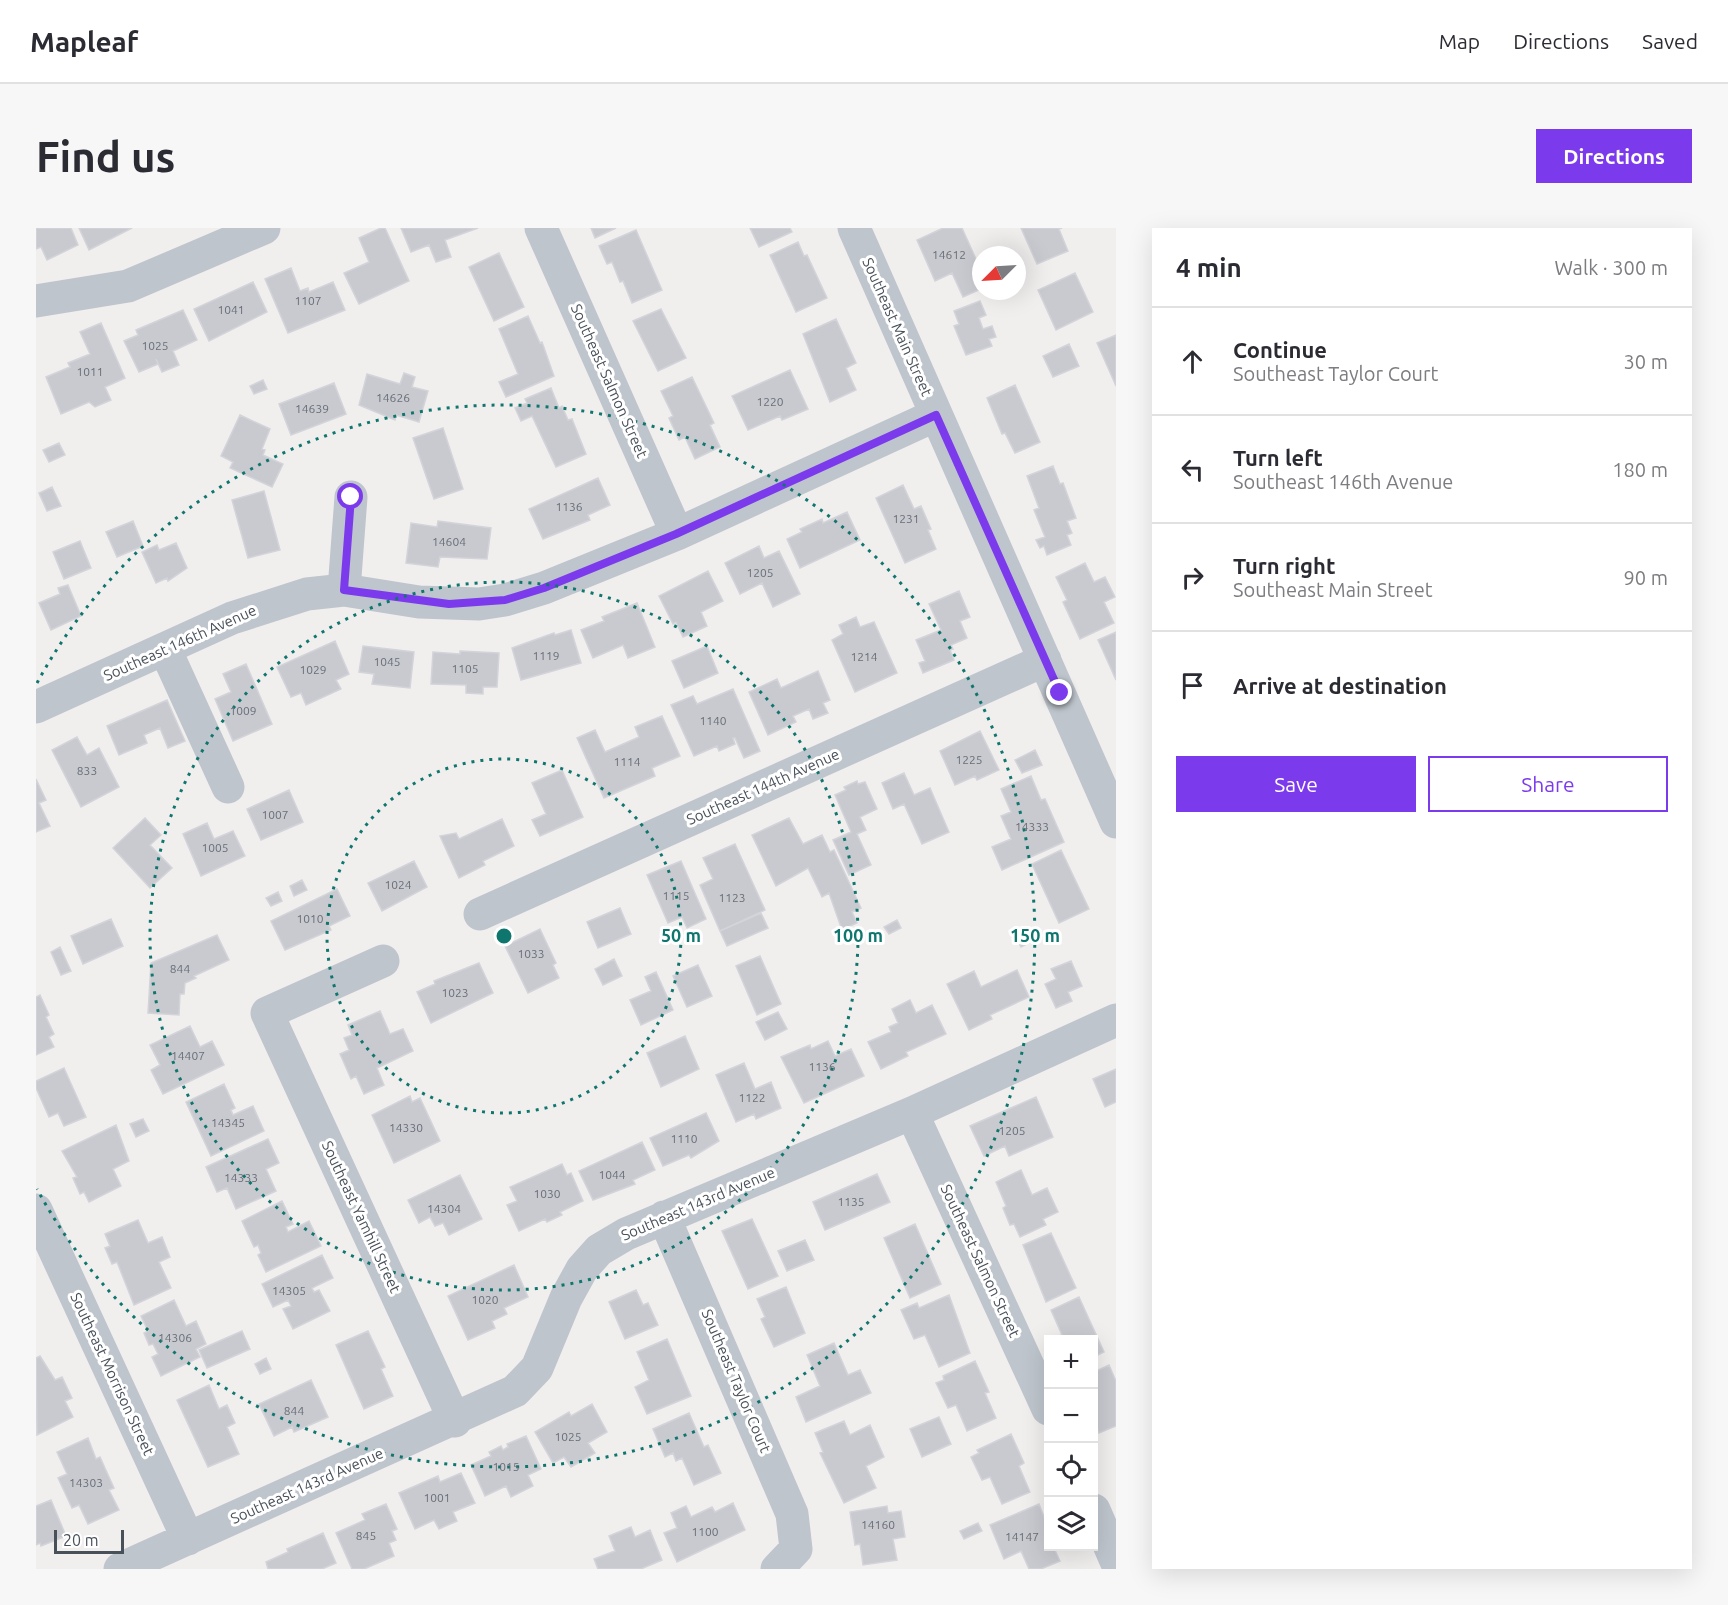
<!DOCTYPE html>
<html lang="en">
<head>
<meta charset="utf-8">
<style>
	:root { --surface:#fff; --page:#f7f7f7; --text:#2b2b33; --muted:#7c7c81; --line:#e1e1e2; --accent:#7c3aed }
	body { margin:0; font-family:Ubuntu,sans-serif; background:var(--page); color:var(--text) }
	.controls { position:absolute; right:18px; bottom:18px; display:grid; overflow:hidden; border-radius:0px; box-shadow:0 6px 24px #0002 }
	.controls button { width:54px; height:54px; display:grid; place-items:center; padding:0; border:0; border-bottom:2px solid var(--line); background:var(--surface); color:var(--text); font:30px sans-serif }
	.compass { position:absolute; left:936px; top:18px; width:54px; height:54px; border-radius:50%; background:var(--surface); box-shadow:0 6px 24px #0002; rotate:246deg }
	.scale { position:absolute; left:18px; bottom:15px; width:70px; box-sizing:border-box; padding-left:6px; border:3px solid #485059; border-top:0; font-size:16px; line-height:21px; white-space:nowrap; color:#485059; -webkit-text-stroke:4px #fff; paint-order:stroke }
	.stop { position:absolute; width:18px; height:18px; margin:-14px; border:4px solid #7c3aed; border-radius:50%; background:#fff }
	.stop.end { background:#7c3aed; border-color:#fff; box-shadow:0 2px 6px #0008 }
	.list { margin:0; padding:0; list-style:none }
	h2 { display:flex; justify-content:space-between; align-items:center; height:78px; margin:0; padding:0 24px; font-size:26px }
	h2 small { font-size:20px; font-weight:400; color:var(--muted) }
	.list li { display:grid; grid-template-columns:39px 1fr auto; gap:18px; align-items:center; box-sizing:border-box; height:108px; padding:0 24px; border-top:2px solid var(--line) }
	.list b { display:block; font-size:22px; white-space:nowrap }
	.list p { margin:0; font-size:20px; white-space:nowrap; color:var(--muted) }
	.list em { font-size:20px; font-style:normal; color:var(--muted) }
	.actions { display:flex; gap:12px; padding:18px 24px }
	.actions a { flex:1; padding:14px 0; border:2px solid var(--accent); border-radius:0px; text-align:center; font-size:21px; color:var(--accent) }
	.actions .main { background:var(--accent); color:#fff }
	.icon { flex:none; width:33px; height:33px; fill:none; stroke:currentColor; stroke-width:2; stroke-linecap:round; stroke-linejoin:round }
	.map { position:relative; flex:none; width:1080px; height:1341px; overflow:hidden; border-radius:0px }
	header { display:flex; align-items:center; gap:36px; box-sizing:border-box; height:84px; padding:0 30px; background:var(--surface); border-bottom:2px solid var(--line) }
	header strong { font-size:28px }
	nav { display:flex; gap:33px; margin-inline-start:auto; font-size:21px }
	.intro { display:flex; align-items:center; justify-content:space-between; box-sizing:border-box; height:144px; padding:0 36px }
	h1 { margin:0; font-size:42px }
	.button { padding:15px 27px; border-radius:0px; background:var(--accent); color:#fff; font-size:21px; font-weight:700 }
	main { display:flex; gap:36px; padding:0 36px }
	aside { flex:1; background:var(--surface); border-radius:0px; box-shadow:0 6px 24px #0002 }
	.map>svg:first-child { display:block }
</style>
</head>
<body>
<header>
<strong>Mapleaf</strong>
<nav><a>Map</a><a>Directions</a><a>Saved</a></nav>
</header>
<div class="intro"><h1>Find us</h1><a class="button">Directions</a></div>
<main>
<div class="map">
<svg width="1080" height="1341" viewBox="0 0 1080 1341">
	<rect width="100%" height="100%" fill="#f1eeee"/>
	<path fill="#c9cad0" stroke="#d3d4d9" stroke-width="1.5" d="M0 0H35L42 17 11 32 5 19 0 21Z
		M43 0H96L53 22Z
		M345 0H349L373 53 323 76 308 45 333 34 323 10Z
		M365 0H442L409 12 415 29 400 34 393 17 375 24Z
		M555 0H580L559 10Z
		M714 0H754L756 4 723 19Z
		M907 0H926L945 42V61L927 69 916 45 899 53 881 12Z
		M985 0H1026L1023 1 1032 23 1001 36Z
		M600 2 626 62 596 75 587 53 584 54 576 34 571 36 563 18Z
		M762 14 768 28 771 27 791 70 760 84 734 27Z
		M463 25 488 79 458 93 433 39Z
		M255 40 264 63 272 60 273 64 297 54 309 82 252 105 229 51Z
		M1039 45 1057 84 1020 102 1002 62Z
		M217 54 231 84 173 113 158 81Z
		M944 73 950 87 943 90 947 101 956 98 960 109 953 111 956 118 930 127 918 98 923 96 918 83Z
		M625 81 650 130 622 143 597 93Z
		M147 82 161 112 137 123 143 137 126 144 120 131 122 136 103 144 88 113 102 107 100 102Z
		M492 88 504 115 506 114 518 148 470 169 463 154 482 146 463 101Z
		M800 91 820 135 810 140 820 162 794 174 767 106Z
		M65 95 89 150 69 159 75 172 59 179 53 174 25 186 10 149 34 139 32 135 54 126 44 104Z
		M1080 107V158L1061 115Z
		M1033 116 1043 138 1017 149 1007 128Z
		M754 142 772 181 746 192 744 188 712 202 696 168Z
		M368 145 379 149 376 159 392 163 383 194 360 187 359 192 323 177 331 146 364 156Z
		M656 149 678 195 674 197 684 219 659 231 649 209 643 212 633 190 637 188 625 163Z
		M227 152 231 161 218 166 214 158Z
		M298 155 310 186 255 207 243 176Z
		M979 157 1004 214 979 225 969 205 966 206 951 170Z
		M515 160 523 180 526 178 532 192 536 191 550 226 520 239 496 188 485 193 479 180 491 175 489 171Z
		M204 187 234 201 226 221 229 222 227 227 247 236 236 259 194 240 197 234 185 228Z
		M407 200 427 261 398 271 377 210Z
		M23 215 29 227 13 234 7 222Z
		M1017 238 1024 256 1027 255 1040 290 1031 293 1036 305 1031 307 1035 317 1011 327 1008 318 1004 320 1000 312 1009 309 998 282 1003 280 991 248Z
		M562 250 574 277 552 287 554 292 507 311 493 281Z
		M867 257 878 281 885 278 895 301 892 302 900 321 869 335 840 270Z
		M16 259 25 278 11 283 3 265Z
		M228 263 244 322 212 330 196 272Z
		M811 284 824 312 764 340 751 311 766 304 764 301 786 291 787 295Z
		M97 293 107 318 81 329 70 304Z
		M402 293 455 300 451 331 404 329 402 339 370 335 375 295 401 299Z
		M44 313 55 340 28 351 17 324Z
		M140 315 151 340 132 353 131 350 120 355 106 324 121 317 123 322Z
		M723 318 728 330 743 323 764 366 737 379 726 355 704 366 689 335Z
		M1049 335 1058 354 1069 349 1079 369 1068 374 1078 395 1044 411 1027 374 1031 372 1020 349Z
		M672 343 687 373 665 384 671 398 647 409 640 394 637 396 623 368Z
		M32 357 45 388 15 402 3 375 24 366 22 360Z
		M923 363 934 389 924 393 931 410 915 417 917 421 914 422 918 432 887 445 883 435 889 433 880 412 905 402 893 376Z
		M601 375 619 419 592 430 587 417 557 430 545 402 568 393 566 389Z
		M820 389 824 399 838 394 861 445 819 464 796 412 807 406 803 397Z
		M535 402 545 435 485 452 476 420 518 405 519 407Z
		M1080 404V452L1062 412Z
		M299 413 313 446 300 452 305 461 270 477 265 465 255 469 241 439Z
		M327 418 378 424 374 460 336 456 338 446 323 444Z
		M671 418 682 445 648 460 636 433Z
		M424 423 463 425 461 459H447V466L430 465V457L395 456 397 424 424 426Z
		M210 436 236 496 197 513 179 471 195 464 187 446Z
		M782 443 794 472 787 475 792 485 777 491 773 481 757 488 760 494 732 507 713 464 741 451 745 460Z
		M697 461 724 523 708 530 699 510H697L699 516 683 523 681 518 658 528 635 477 657 468 661 476Z
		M131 472 149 513 132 520 124 500 108 507 111 515 83 527 71 498Z
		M626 488 644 528 616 540 619 548 568 570 541 510 559 502 569 524 603 509 599 499Z
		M944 503 963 542 941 552 939 548 919 557 904 523Z
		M41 509 51 527 63 520 83 559 45 579 16 522Z
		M999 522 1006 537 986 545 979 532Z
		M526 542 547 589 504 608 496 592 510 586 496 555Z
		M868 545 878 567 894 560 913 604 886 616 868 576 857 581 846 555Z
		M995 548 1005 572 1009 571 1028 614 966 642 956 619 975 611 965 588 975 584 965 561Z
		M0 551 10 572 3 575 14 598 0 604Z
		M821 553 822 556 829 554 841 581 824 589 830 602 821 606 835 637 813 647 797 612 815 604 799 567 810 562 808 559Z
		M253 562 267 594 225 612 211 581Z
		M109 590 125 607 114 617 136 640 114 660 77 620Z
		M753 590 767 616 786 607 794 624 798 622 825 680 816 684 821 695 806 702 793 665 786 669 772 640 740 658 716 607Z
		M466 591 478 618 447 633 449 637 423 650 404 608 420 605 423 611Z
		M171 595 178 611 197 603 209 628 165 648 147 606Z
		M699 616 729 682 684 703 664 657 677 651 667 630Z
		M1025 622 1053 681 1023 695 996 636Z
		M378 633 391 659 346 683 332 655Z
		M645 633 670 691 651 700 646 689 632 695 611 647Z
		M266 652 271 662 258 668 254 658Z
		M301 661 314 688 293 698 295 702 249 722 235 693Z
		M242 664 246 673 235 678 230 670Z
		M584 680 595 706 562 720 551 694Z
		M725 685 732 700 691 718 684 703Z
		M75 691 87 718 47 736 35 708Z
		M861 692 865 700 853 706 848 699Z
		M504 701 520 735 517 737 523 750 492 765 469 718Z
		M991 702 997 713 985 719 979 707Z
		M181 707 193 732 158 748 160 750 149 755 148 766H144L143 787 112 785 115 735Z
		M24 719 35 743 25 747 15 724Z
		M724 728 745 776 721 787 700 738Z
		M578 731 586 748 567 757 559 741Z
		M1035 733 1046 758 1032 764 1036 773 1020 780 1009 756 1020 751 1015 741Z
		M443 735 457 765 395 795 381 764 399 756 398 753Z
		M662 737 676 768 651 779 637 748Z
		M981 742 993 769 954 787 956 791 933 802 911 756 938 743 945 759Z
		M620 744 637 782 605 797 594 772 615 763 609 749Z
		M4 767 13 787 10 789 18 806 13 809 18 819 0 827V769Z
		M874 772 880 785 896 777 910 806 870 824 872 828 845 841 832 814 855 804 853 799 862 795 856 781Z
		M344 783 354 806 367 801 377 823 341 840 348 857 328 866 320 848 315 851 304 826 313 822 308 810 316 807 312 797Z
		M742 784 751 801 729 812 720 794Z
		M154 798 164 819 176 813 188 837 127 866 115 842 124 837 114 817Z
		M649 808 663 841 625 859 611 825Z
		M792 813 799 828 815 821 828 848 768 875 745 829 774 817 775 821Z
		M708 835 719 861 735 854 745 880 720 891 718 886 700 894 680 847Z
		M28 840 50 889 28 898 22 885 13 889 0 860V853Z
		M1080 841V874L1069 879 1057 851Z
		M188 856 199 880 195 882 197 887 217 878 228 903 175 928 150 874Z
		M374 868 376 874 384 870 404 913 358 935 336 887Z
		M1000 869 1017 909 973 928 969 918 948 928 934 898Z
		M670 885 683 913 655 930 653 927 627 938 614 910Z
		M107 891 113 903 100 909 94 896Z
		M80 897 93 933 77 941 85 958 53 974 48 964 44 966 37 950 41 949 26 923Z
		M232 911 243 935 230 941 240 963 200 981 191 960 181 964 170 939Z
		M606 914 619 942 597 952 599 956 557 972 543 943Z
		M526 936 531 947 535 945 547 973 524 984 526 987 511 994 509 991 483 1003 471 977 481 973 474 959Z
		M985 942 996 967 1011 960 1022 984 1007 991 1010 997 984 1009 978 996 974 997 967 980 970 978 960 954Z
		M841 946 854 974 789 1002 777 974Z
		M424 947 446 991 413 1007 407 995 399 998 394 989 383 995 372 972Z
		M246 973 257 996 250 999 252 1004 273 993 285 1018 230 1044 222 1027 225 1025 222 1017 218 1019 206 993Z
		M716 991 742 1048 712 1061 686 1003Z
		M102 992 112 1015 126 1009 134 1029 123 1034 135 1060 98 1077 81 1034 76 1036 69 1020 74 1018 69 1006Z
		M879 996 905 1056 874 1070 848 1010Z
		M1015 1005 1040 1060 1010 1074 987 1017Z
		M769 1012 778 1032 751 1043 742 1023Z
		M286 1027 297 1050 276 1060 278 1064 283 1062 294 1083 257 1101 247 1081 255 1078 252 1072 237 1079 226 1056Z
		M478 1037 492 1069 468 1080 471 1086 456 1093 459 1100 432 1112 412 1068Z
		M750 1059 769 1105 738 1119 725 1091 729 1089 721 1071Z
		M600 1062 607 1077 612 1075 622 1097 589 1111 573 1074Z
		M913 1067 934 1125 903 1139 889 1107 878 1111 865 1082 881 1075 883 1080Z
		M1043 1069 1068 1124 1058 1129V1112H1023L1022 1108 1026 1107 1015 1082Z
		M138 1072 150 1098 160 1093 170 1116 160 1121 164 1129 125 1148 116 1129 122 1126 117 1116 113 1117 108 1105 112 1103 105 1088Z
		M206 1103 214 1121 171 1140 163 1122Z
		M332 1103 349 1139 345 1141 357 1168 328 1181 300 1117Z
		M631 1111 655 1168 611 1186 599 1159 613 1152 601 1124Z
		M798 1115 812 1147 824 1142 835 1165 770 1194 760 1169 784 1158 771 1127Z
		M4 1128 19 1152 26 1149 36 1170 29 1173 37 1189 1 1207 0 1130Z
		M230 1130 235 1141 224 1146 219 1136Z
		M939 1133 953 1164 949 1165 960 1190 931 1203 920 1177 912 1180 900 1155 908 1152 907 1148Z
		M1073 1137 1080 1153V1198L1063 1205 1058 1192V1144Z
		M275 1152 292 1189 258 1204 256 1199 238 1208 223 1176Z
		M173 1157 183 1181 191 1177 199 1195 191 1199 203 1226 172 1239 141 1172Z
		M556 1176 571 1204 552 1215 559 1225 535 1239 528 1229 517 1235 499 1204 533 1184 535 1188Z
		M653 1185 668 1219 672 1217 685 1245 658 1257 646 1230 640 1233 637 1225 629 1229 617 1201Z
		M903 1189 915 1216 886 1229 874 1201Z
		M808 1193 814 1207 834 1197 848 1229 830 1238 840 1260 808 1275 784 1225 787 1224 779 1205Z
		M975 1206 988 1235 983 1238 994 1264 966 1276 954 1249 946 1252 935 1229 943 1225 941 1222Z
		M490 1208 505 1241 492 1247 497 1258 475 1269 470 1258 449 1268 435 1237 455 1228 453 1224 465 1218 467 1222 472 1219 471 1216Z
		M52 1210 60 1231 64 1229 78 1260 73 1262 83 1282 52 1296 43 1277 36 1280 22 1250 31 1246 21 1224Z
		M425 1245 439 1275 417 1284 421 1293 403 1301 398 1292 379 1301 363 1265 402 1248 404 1254Z
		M15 1272 30 1308 5 1318 4 1315 0 1317V1278Z
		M697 1275 709 1302 641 1334 628 1305 641 1300 635 1285 650 1278 655 1289 676 1279 679 1284Z
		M350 1276 361 1301 356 1303 360 1312 353 1315 358 1328 328 1341H316L300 1305 329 1292 326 1286Z
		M1003 1276 1012 1299V1318H1017L1024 1333 1005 1341H993L985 1323 968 1331 954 1297Z
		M851 1278 852 1285 865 1283 869 1309 857 1311 861 1332 827 1337 824 1316 819 1317 814 1284Z
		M942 1295 946 1303 928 1311 924 1303Z
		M595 1299 599 1309 614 1302 626 1332 605 1341H562L558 1331 579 1323 573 1308Z
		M287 1305 300 1335 286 1341H232L230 1334 252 1324 251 1321Z"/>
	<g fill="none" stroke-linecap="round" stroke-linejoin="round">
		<path stroke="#bec5cc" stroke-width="33" d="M505 0 641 306
			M818 0 1080 594
			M0 73 92 58 228 0
			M308 362 315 269
			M129 421 192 559
			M0 479 196 390 271 366 308 362 383 374 443 376 469 372 508 360 641 306 900 187
			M444 686 1009 432
			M347 733 231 785 419 1193
			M876 885 1012 1181
			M0 982 152 1311
			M628 989 756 1286 760 1321 741 1341
			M1058 1282 1080 1333
			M84 1341 479 1163 501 1140 530 1070 546 1041 563 1022 590 1006 876 885 1080 792"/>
	</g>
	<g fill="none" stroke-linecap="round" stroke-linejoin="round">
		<path stroke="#7c3aed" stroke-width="8" d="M315 269 308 362 413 376 469 372 508 360 640 306 900 187 1024 465"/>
	</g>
	<g fill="none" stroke="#0f766e" stroke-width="3" stroke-dasharray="3 6">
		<circle cx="468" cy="708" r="177"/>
		<circle cx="468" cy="708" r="354"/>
		<path d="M1 455A531 531 0 1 1 1 961"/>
	</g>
	<g text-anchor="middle" stroke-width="6" stroke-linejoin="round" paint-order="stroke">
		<g font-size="12" fill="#686e77">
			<text x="913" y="31">14612</text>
			<text x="272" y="77">1107</text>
			<text x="195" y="86">1041</text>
			<text x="119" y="122">1025</text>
			<text x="54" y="148">1011</text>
			<text x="357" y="174">14626</text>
			<text x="734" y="178">1220</text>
			<text x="276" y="185">14639</text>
			<text x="533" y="283">1136</text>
			<text x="870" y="295">1231</text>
			<text x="413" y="318">14604</text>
			<text x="724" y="349">1205</text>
			<text x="510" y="432">1119</text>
			<text x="828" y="433">1214</text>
			<text x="351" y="438">1045</text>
			<text x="429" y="445">1105</text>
			<text x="277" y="446">1029</text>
			<text x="207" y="487">1009</text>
			<text x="677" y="497">1140</text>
			<text x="933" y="536">1225</text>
			<text x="591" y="538">1114</text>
			<text x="51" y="547">833</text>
			<text x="239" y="591">1007</text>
			<text x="996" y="603">14333</text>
			<text x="179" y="624">1005</text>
			<text x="362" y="661">1024</text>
			<text x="640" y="672">1115</text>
			<text x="696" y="674">1123</text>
			<text x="274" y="695">1010</text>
			<text x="495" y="730">1033</text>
			<text x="144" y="745">844</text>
			<text x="419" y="769">1023</text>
			<text x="152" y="832">14407</text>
			<text x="786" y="843">1136</text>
			<text x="716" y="874">1122</text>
			<text x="192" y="899">14345</text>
			<text x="370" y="904">14330</text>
			<text x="976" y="907">1205</text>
			<text x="648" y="915">1110</text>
			<text x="576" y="951">1044</text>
			<text x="205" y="954">14333</text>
			<text x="511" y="970">1030</text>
			<text x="815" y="978">1135</text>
			<text x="408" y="985">14304</text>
			<text x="253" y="1067">14305</text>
			<text x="449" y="1076">1020</text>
			<text x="139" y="1114">14306</text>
			<text x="258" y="1187">844</text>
			<text x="532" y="1213">1025</text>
			<text x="470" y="1243">1015</text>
			<text x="50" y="1259">14303</text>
			<text x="401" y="1274">1001</text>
			<text x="842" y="1301">14160</text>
			<text x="669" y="1308">1100</text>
			<text x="330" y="1312">845</text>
			<text x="986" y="1313">14147</text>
		</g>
		<g font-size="15" fill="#485059" stroke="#fff">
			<text transform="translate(861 99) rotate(66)" y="5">Southeast Main Street</text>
			<text transform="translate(573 153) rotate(66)" y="5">Southeast Salmon Street</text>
			<text transform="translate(144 415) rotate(-24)" y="5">Southeast 146th Avenue</text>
			<text transform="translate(727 559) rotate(-24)" y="5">Southeast 144th Avenue</text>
			<text transform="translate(662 976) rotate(-23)" y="5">Southeast 143rd Avenue</text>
			<text transform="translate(325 989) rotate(65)" y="5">Southeast Yamhill Street</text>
			<text transform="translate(944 1033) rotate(65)" y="5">Southeast Salmon Street</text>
			<text transform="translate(76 1146) rotate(65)" y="5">Southeast Morrison Street</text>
			<text transform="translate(700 1153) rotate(67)" y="5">Southeast Taylor Court</text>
			<text transform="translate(271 1258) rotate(-24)" y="5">Southeast 143rd Avenue</text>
		</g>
	</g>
	<circle cx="468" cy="708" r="9" fill="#0f766e" stroke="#fff" stroke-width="3"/>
	<g font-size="18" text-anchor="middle" font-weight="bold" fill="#0f766e" stroke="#fff" stroke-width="6" stroke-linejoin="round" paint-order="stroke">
		<text x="645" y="714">50 m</text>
		<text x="822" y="714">100 m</text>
		<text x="999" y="714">150 m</text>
	</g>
</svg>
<div class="controls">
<button>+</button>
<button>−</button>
<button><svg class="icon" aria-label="locate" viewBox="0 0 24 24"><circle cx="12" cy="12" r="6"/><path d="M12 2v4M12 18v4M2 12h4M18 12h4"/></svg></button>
<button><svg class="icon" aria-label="layers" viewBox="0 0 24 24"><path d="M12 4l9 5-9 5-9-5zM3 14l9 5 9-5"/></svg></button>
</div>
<svg class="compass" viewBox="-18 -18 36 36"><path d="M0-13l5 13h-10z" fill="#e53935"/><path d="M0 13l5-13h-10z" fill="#7c7c81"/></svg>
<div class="scale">20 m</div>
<div class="stop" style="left:315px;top:269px"></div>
<div class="stop end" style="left:1024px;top:465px"></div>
</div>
<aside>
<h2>4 min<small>Walk · 300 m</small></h2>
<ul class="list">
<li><svg class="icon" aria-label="ahead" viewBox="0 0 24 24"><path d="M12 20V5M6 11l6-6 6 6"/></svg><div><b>Continue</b><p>Southeast Taylor Court</p></div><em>30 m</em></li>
<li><svg class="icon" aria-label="left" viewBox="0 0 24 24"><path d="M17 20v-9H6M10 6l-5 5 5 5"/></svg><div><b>Turn left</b><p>Southeast 146th Avenue</p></div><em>180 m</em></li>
<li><svg class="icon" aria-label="right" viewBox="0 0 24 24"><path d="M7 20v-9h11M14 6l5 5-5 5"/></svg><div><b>Turn right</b><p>Southeast Main Street</p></div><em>90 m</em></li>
<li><svg class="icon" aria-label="arrive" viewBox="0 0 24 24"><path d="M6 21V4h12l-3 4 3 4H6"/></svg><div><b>Arrive at destination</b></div></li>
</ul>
<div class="actions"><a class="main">Save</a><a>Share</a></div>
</aside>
</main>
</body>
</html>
